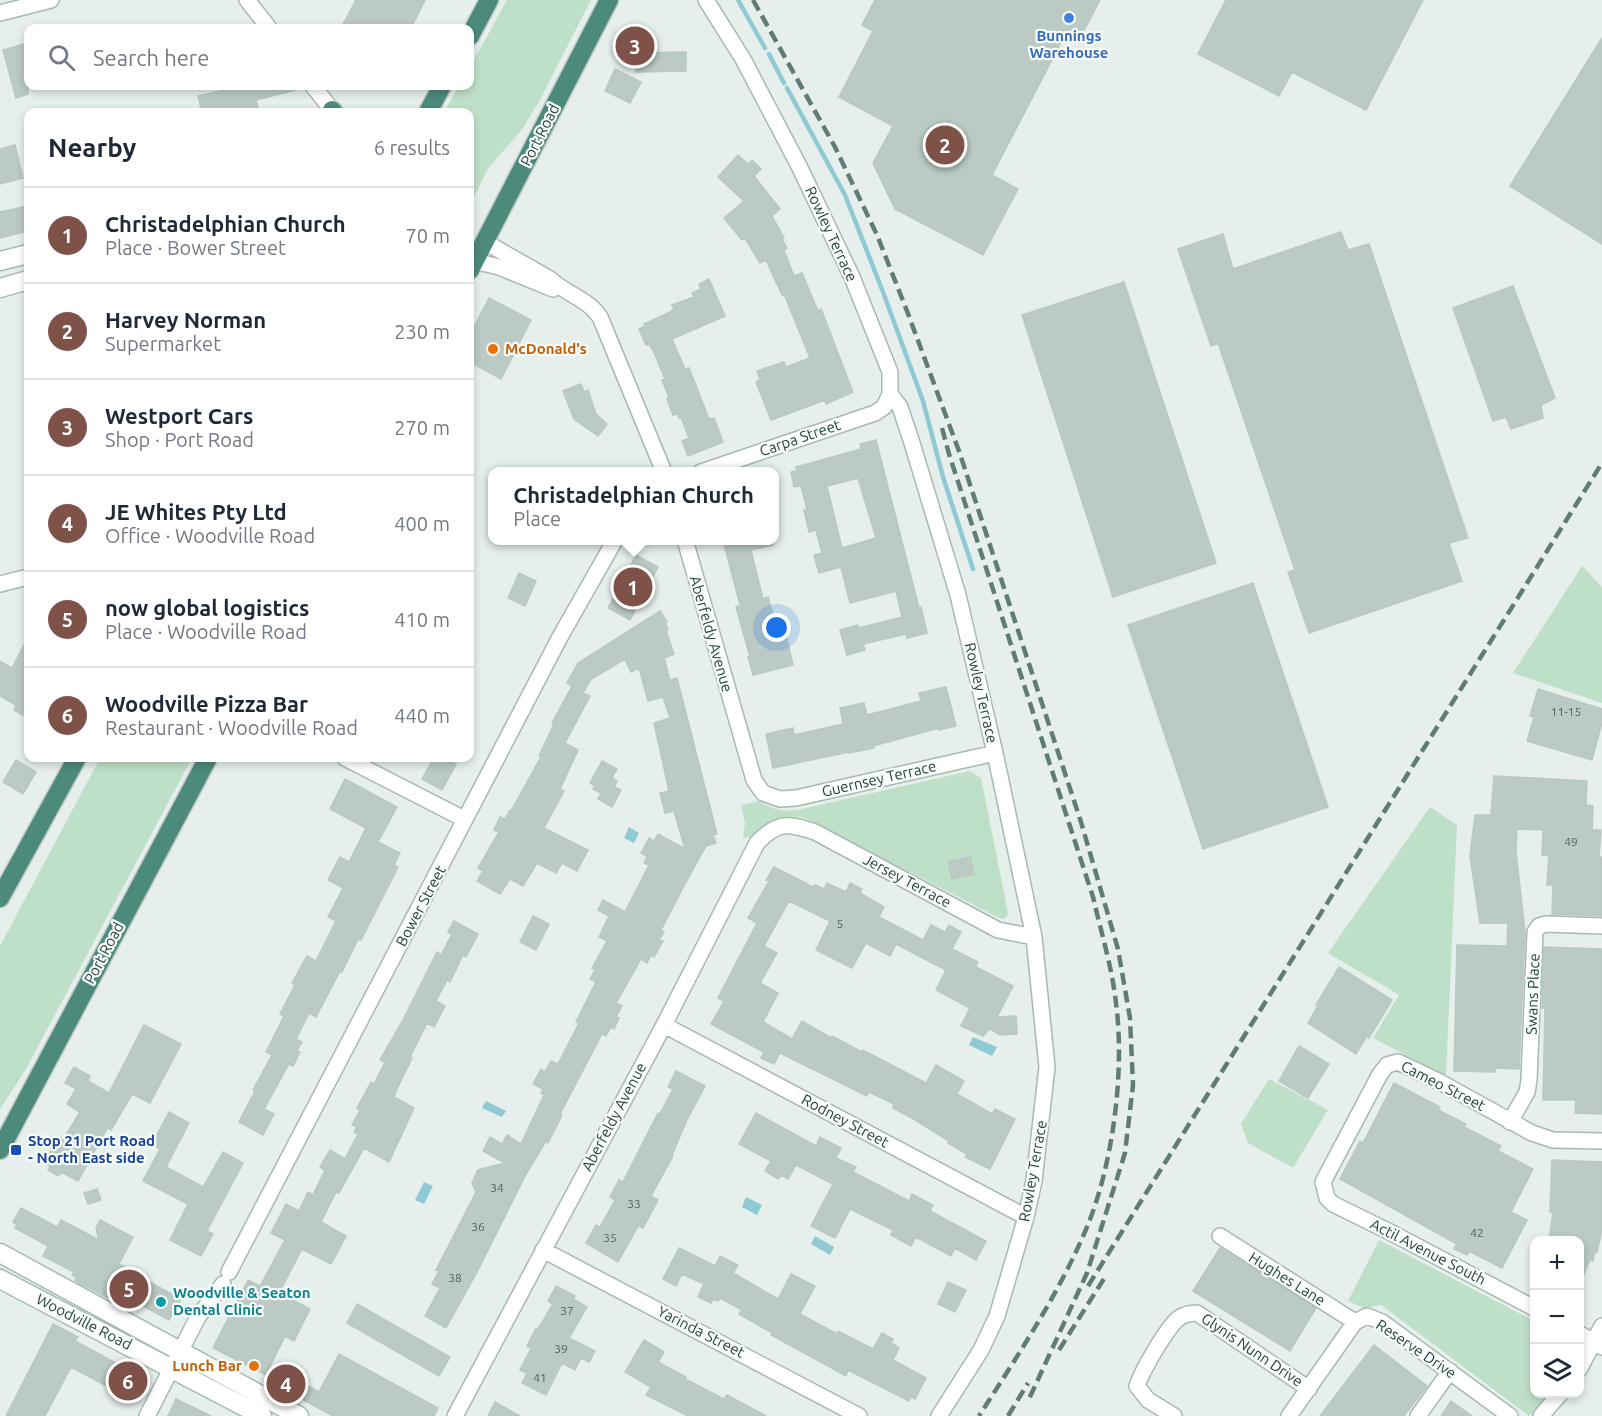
<!DOCTYPE html>
<html lang="en">
<head>
<meta charset="utf-8">
<style>
	:root { --surface:#fff; --page:#f6f6f7; --text:#1f2937; --muted:#747a83; --line:#e0e1e3; --accent:#7f5249 }
	body { margin:0; font-family:Ubuntu,sans-serif; background:var(--page); color:var(--text) }
	.controls { position:absolute; right:18px; bottom:18px; display:grid; overflow:hidden; border-radius:12px; box-shadow:0 3px 9px #0003 }
	.controls button { width:54px; height:54px; display:grid; place-items:center; padding:0; border:0; border-bottom:2px solid var(--line); background:var(--surface); color:var(--text); font:30px sans-serif }
	.you { position:absolute; left:777px; top:628px; width:21px; height:21px; margin:-15px; border:4px solid #fff; border-radius:50%; background:#1a73e8; box-shadow:0 0 0 9px #1a73e833 }
	.badge { display:grid; place-items:center; width:39px; height:39px; border-radius:50%; background:var(--accent); color:#fff; font-size:20px; font-weight:700 }
	.pin { position:absolute; translate:-50% -50%; border:3px solid #fff; box-shadow:0 2px 6px #0006 }
	.popup { position:absolute; left:488px; top:467px; width:291px; height:78px; box-sizing:border-box; display:grid; place-content:center; border-radius:12px; background:var(--surface); filter:drop-shadow(0 2px 4px #0005); font-size:20px; white-space:nowrap; color:var(--muted) }
	.popup b { font-size:22px; color:var(--text) }
	.popup::after { content:''; position:absolute; left:50%; top:100%; margin-left:-12px; border:12px solid transparent; border-top-color:var(--surface) }
	.list { margin:0; padding:0; list-style:none }
	h2 { display:flex; justify-content:space-between; align-items:center; height:78px; margin:0; padding:0 24px; font-size:26px }
	h2 small { font-size:20px; font-weight:400; color:var(--muted) }
	.list li { display:grid; grid-template-columns:39px 1fr auto; gap:18px; align-items:center; box-sizing:border-box; height:96px; padding:0 24px; border-top:2px solid var(--line) }
	.list b { display:block; font-size:22px; white-space:nowrap }
	.list p { margin:0; font-size:20px; white-space:nowrap; color:var(--muted) }
	.list em { font-size:20px; font-style:normal; color:var(--muted) }
	.icon { flex:none; width:33px; height:33px; fill:none; stroke:currentColor; stroke-width:2; stroke-linecap:round; stroke-linejoin:round }
	.map { position:relative; flex:none; width:1602px; height:1416px; overflow:hidden }
	.search { position:absolute; background:var(--surface); box-shadow:0 3px 9px #0003; left:24px; top:24px; width:450px; height:66px; display:flex; align-items:center; gap:15px; box-sizing:border-box; padding:0 21px; border-radius:12px; color:var(--muted); font-size:22px }
	.panel { position:absolute; background:var(--surface); box-shadow:0 3px 9px #0003; left:24px; top:108px; width:450px; height:654px; border-radius:12px }
	.map>svg:first-child { display:block }
</style>
</head>
<body>
<div class="map">
<svg width="1602" height="1416" viewBox="0 0 1602 1416">
	<rect width="100%" height="100%" fill="#e6efeb"/>
	<path fill="#bfe0c8" d="M507 0H591L540 100 521 131 489 167 470 204V112H444L459 86H470V67Z
		M1582 566 1602 587V703L1513 673Z
		M100 758H192L26 1069 0 1109V946Z
		M970 771 981 778 1007 908 1008 915 1004 919 999 918 805 818C783 814 767 820 751 837L743 838 745 823 741 805 759 801C770 809 783 812 797 810Z
		M1430 807 1457 825 1446 1076 1373 1038 1399 995 1328 953Z
		M1269 1079 1328 1110 1293 1168 1248 1143 1241 1124Z
		M1379 1240 1534 1321V1394H1552L1529 1416 1381 1305 1364 1308 1348 1301Z"/>
	<path fill="#8ec9d4" d="M629 827 639 833 634 843 624 838Z
		M973 1037 997 1047 992 1056 969 1045Z
		M486 1101 506 1111 502 1117 482 1108Z
		M424 1182 433 1186 424 1204 415 1200Z
		M746 1197 762 1205 757 1215 742 1207Z
		M815 1236 834 1247 830 1255 811 1244Z"/>
	<g fill="none" stroke-linecap="round" stroke-linejoin="round">
		<path stroke="#8ec9d4" stroke-width="4.5" d="M738 0 765 48
			M769 54 784 83
			M787 88 845 195 883 292 923 401 943 477 973 569"/>
	</g>
	<path fill="#bbcac4" stroke="#b8c9c2" stroke-width="1.5" fill-rule="evenodd" d="M356 0H425L411 28H341Z
		M875 0H1100L1081 36 1068 29 992 175 1018 189 983 255 895 209 873 163 893 126 839 97 873 31 862 25Z
		M1226 0H1423L1366 110 1292 72 1279 96 1198 54Z
		M1602 38V244L1510 186Z
		M28 43V94L16 98 3 50Z
		M686 52V71L636 72V53Z
		M615 69 641 82 630 103 605 91Z
		M242 86H296V90L256 100 259 112H202L198 96Z
		M15 145 23 178 0 184V149Z
		M738 155 748 164 752 160 761 169 754 176 780 209 772 216 784 238 782 239 787 248 784 250 794 276 802 273 818 311 821 309 853 392 826 404 825 400 771 420 756 382 760 380 757 371 784 362 786 367 810 358 784 294 782 295 766 260 760 263 745 238 742 240 724 218 744 201 718 177Z
		M28 206V231L0 238V212Z
		M1341 232 1348 250 1369 244 1468 538 1449 543 1462 581 1309 633 1288 572 1295 570 1218 343 1211 346 1178 249 1223 234 1233 269Z
		M709 279 725 316 672 339 685 369 689 368 709 419 714 418 723 442 688 456 682 441 689 438 681 417 679 418 677 414 673 415 667 399 669 398 662 380 665 379 653 350 649 344 646 345 639 329 645 326 644 324 670 312 674 309 672 305 694 297 692 293 701 289 699 284Z
		M1124 282 1216 563 1113 597 1022 315Z
		M1513 286 1555 398 1541 405 1543 418 1511 429 1506 417 1493 421 1453 308Z
		M489 298 531 320 501 379 470 362V335Z
		M581 384 584 392 588 390 596 414 607 424 598 436 574 419 563 391Z
		M876 440 919 608 921 607 927 633 907 638 906 634 863 644 865 650 847 655 840 630 858 625 859 628 902 617 896 591 850 603 841 567 819 573 814 555 822 553 816 530 809 532 804 510 807 509 801 486 794 487 791 472 797 471 796 467 861 449 860 444ZM858 478 876 538 842 548 827 486Z
		M723 540H772L773 545 751 550 763 599 768 597 779 637 786 635 793 665 753 675 748 657H750L736 607 740 605Z
		M636 555 658 567 630 620 608 608Z
		M519 573 536 581 525 606 508 598Z
		M1253 583 1328 807 1203 849 1128 625Z
		M660 611 667 622 665 623 668 630 666 631 674 654 664 658 670 680 677 678 679 686 717 834 713 835 716 843 706 846 685 884 661 930 664 932 659 940 663 941 654 957 651 955 647 963 641 959 616 1003 622 1006 616 1017 619 1018 614 1029 611 1027 606 1036 602 1034 560 1114 562 1115 548 1143 546 1141 525 1176 477 1272 446 1328 425 1316 440 1288 432 1284 439 1271 436 1270 476 1192 472 1183 478 1170 505 1163 483 1151 490 1137 502 1144 507 1135 521 1144 544 1095 541 1093 543 1089 533 1084 541 1069 545 1072 551 1061 558 1064 579 1023 576 1022 596 982 590 979 595 970 592 968 607 941 599 937 609 916 598 910 603 900 625 912 649 865 644 863 647 856 641 853 649 838 654 841 658 834 685 849 674 811 665 813 660 793 669 791 654 723 670 718 663 697 648 701 639 668 631 672 625 659 591 679 583 693 590 696 565 743 578 750 560 789 564 791 544 828 588 850 577 871 562 863 556 873 537 863 523 886 510 879 500 894 477 881 483 871 478 868 499 832 494 830 500 817 505 819 510 810 511 811 541 757 539 756 554 724 552 723 572 686 567 683 578 663Z
		M28 637V718L14 710 16 705 0 696V661L12 668Z
		M946 687 956 726 939 730V728L873 746 874 748 849 753V752L773 768 766 734 793 728 794 735 843 724 840 708 864 703 867 715 921 701 919 693Z
		M1538 689 1602 709V722L1592 760 1527 741 1534 717 1530 716Z
		M434 758H444L456 764 442 790 422 779Z
		M16 760 36 772 23 794 3 782Z
		M602 761 617 769 612 778 617 781 614 787 621 790 612 807 598 799 601 793 593 789 595 786 590 783Z
		M1494 776 1587 781 1586 805 1593 806 1592 830H1601L1599 857H1602V916L1552 914 1553 885H1547L1549 855H1542L1543 830 1517 829 1516 852 1525 932 1519 1069 1495 1068V1072L1454 1071 1457 945 1507 946 1508 923H1480L1470 856 1475 815H1491Z
		M345 779 397 807 378 842 400 853 394 865 398 867 361 940 358 939 342 972 340 971 316 1017 309 1013 296 1039 302 1042 297 1051 300 1052 293 1066 289 1064 264 1109 274 1114 263 1135 239 1122 255 1091 253 1090 272 1055 266 1052 284 1016 280 1014 295 985 292 983 307 956 316 961 336 921 328 917 343 888 328 880 340 857 349 862 366 828 330 809Z
		M970 857 974 874 952 879 948 862Z
		M774 867 813 887 815 885 824 889 827 883 846 892 850 883 862 889 860 893 884 907 879 917 923 940 931 925 945 932 949 925 961 932 952 949 978 962 976 967 1013 986 997 1017 1016 1016 1017 1034 1000 1035 990 1029 983 1036 961 1026 970 1008 936 990 946 970 896 944 890 956 866 943 852 968 816 950 830 921 789 901 764 946 777 953 760 983 778 993 763 1022 792 1039 802 1021 831 1038 832 1036 862 1052 863 1050 926 1083 936 1065 964 1081 957 1094 992 1114 995 1109 1015 1119 990 1169 965 1157 967 1154 948 1143 949 1141 912 1118 893 1108 894 1104 869 1092 867 1096 780 1053 774 1064 761 1058 764 1052 711 1024 724 1001 718 998 757 923 748 918 769 881 766 880Z
		M533 916 549 924 536 950 520 942Z
		M454 921 478 934 466 957 463 955 450 982 447 980 436 1001 445 1006 434 1027 427 1023 410 1057 412 1058 397 1089 394 1097 414 1108 389 1162 364 1148 339 1193 336 1192 321 1222 346 1236 331 1264 302 1249 279 1293 310 1309 294 1341 285 1336 266 1375 213 1348 248 1280 260 1286 285 1240 271 1233 286 1204 299 1211 308 1192 313 1195 325 1170 320 1167 330 1150 345 1159 358 1134 354 1132 357 1127 352 1125 360 1110 357 1108 371 1082 374 1084 385 1062 380 1060 402 1022 437 952 441 955 452 934 448 932Z
		M1544 947 1602 949V1114L1575 1113 1576 1100H1543L1545 1008H1542Z
		M1339 967 1392 1000 1369 1038 1367 1036 1356 1054 1308 1023 1318 1006 1316 1005Z
		M144 1025 181 1044 150 1103 132 1094 111 1130 108 1127 78 1181 61 1172 58 1176 48 1170 50 1166 44 1163 54 1145 56 1146 60 1138 63 1140 80 1112 67 1104 76 1089 65 1083 74 1067 90 1076 88 1081 109 1093Z
		M1299 1046 1329 1064 1308 1098 1279 1081Z
		M676 1071 705 1086 687 1120 672 1155 673 1156 651 1196 658 1200 643 1228 638 1226 618 1262 586 1243 596 1225 600 1227 615 1200 610 1197 619 1180 623 1182 658 1113 660 1114 673 1089 668 1087Z
		M1394 1083 1440 1107 1438 1110 1466 1124 1464 1127 1501 1146 1498 1151 1533 1169 1511 1212 1527 1220 1502 1268 1469 1251 1467 1255 1454 1249 1457 1244 1340 1179 1360 1141 1363 1143Z
		M169 1112 189 1123 166 1167 203 1187 223 1152 243 1163 207 1231 213 1234 201 1256 170 1240 188 1204 143 1181 160 1149 152 1144Z
		M756 1113 816 1146 820 1137 841 1148 836 1158 856 1167 853 1172 909 1201 912 1194 933 1205 930 1211 986 1241 976 1260 955 1248 951 1256 916 1237 911 1246 891 1235 893 1230 850 1209 835 1238 811 1226 833 1184 796 1165 788 1179 781 1175 778 1179 765 1171 771 1161 739 1144Z
		M1552 1160 1602 1162V1230L1597 1252 1595 1251 1593 1261 1590 1260 1580 1283V1240H1549L1553 1212H1550Z
		M97 1189 101 1200 88 1204 84 1193Z
		M21 1208 57 1227 61 1220 99 1240 96 1228 100 1220 133 1237 119 1264 147 1277 146 1280 181 1299 169 1320 136 1302 132 1310 75 1281 77 1278 72 1275 74 1272 43 1256 48 1246 15 1228 17 1224 13 1222Z
		M679 1248 715 1266 720 1256 738 1265 733 1273 778 1299 791 1274 815 1286 800 1314 837 1334 838 1331 873 1349 882 1333 893 1339 891 1343 899 1348 893 1360 926 1378 915 1399 911 1397 909 1401 848 1370 846 1376 771 1335 772 1333 739 1314 742 1310 720 1298 718 1301 713 1299 711 1303 698 1297 704 1284 682 1274 676 1286 663 1279Z
		M1220 1248 1316 1308 1290 1351 1193 1291Z
		M948 1282 966 1290 955 1312 938 1304Z
		M556 1286 575 1296 573 1299 587 1307 569 1338 595 1351 589 1362 581 1358 575 1370 562 1363 546 1395 522 1383 527 1373 520 1370 531 1348 527 1346 536 1328 538 1329 553 1304 548 1301Z
		M357 1304 450 1357 439 1376 347 1323Z
		M53 1324 78 1337 75 1341 142 1377 131 1399 71 1367 45 1416H6Z
		M644 1340 664 1352 658 1362 686 1377 685 1379 724 1399 727 1395 766 1416H688L646 1395 651 1387 625 1372Z
		M1374 1345 1427 1386 1404 1416H1320Z
		M339 1354 438 1408 434 1416H333L274 1384 281 1371 319 1392Z
		M176 1399 211 1416H168Z
		M1451 1401 1472 1416H1441Z
		M495 1402 520 1416H488Z"/>
	<g fill="none" stroke-linecap="round" stroke-linejoin="round">
		<defs>
			<path id="minor" d="M247 0 269 28
				M706 0 743 59 799 166 852 277 890 372V394L900 407 912 443 958 595 995 753 1034 937 1047 1067 1034 1181 1026 1217 997 1316 981 1350 939 1416
				M0 13 51 0
				M313 86 332 110
				M485 242 550 279C566 294 588 299 600 317L664 472
				M474 261 499 267 553 289
				M701 472 875 413 884 407 890 394
				M685 540 754 780 763 793 780 799 796 798 995 753
				M0 584 28 577
				M345 758 464 819
				M664 1025 1026 1217
				M1510 1122 1527 1092 1529 1080 1535 932 1539 926 1546 924 1602 926
				M1220 1236 1355 1322
				M543 1250 859 1416
				M229 1272 560 637 615 540
				M1534 1308 1390 1232 1333 1204 1327 1198 1323 1182 1380 1074 1387 1065 1398 1062 1440 1082 1532 1133 1553 1140 1602 1141
				M1580 1334 1602 1347
				M1580 1368 1602 1326
				M147 1416 198 1317 223 1284
				M455 1416 664 1025 757 843C778 821 788 823 815 832L998 930 1034 937
				M1174 1416 1148 1400 1137 1386C1142 1371 1167 1327 1179 1318 1185 1314 1190 1313 1197 1313L1309 1389
				M1289 1416 1355 1322 1367 1316 1382 1322 1510 1416
				M1418 1416 1450 1371
				M1541 1416 1560 1394"/>
			<path id="secondary" d="M0 261 28 254
				M0 288 28 280
				M0 1253 299 1416
				M0 1279 262 1416"/>
			<path id="trunk" d="M470 36 489 0
				M332 110 334 112
				M428 112 442 86
				M470 270 609 0
				M0 898 77 758
				M0 1150 208 758"/>
		</defs>
		<use href="#minor" stroke="#a8b8b2" stroke-width="18"/>
		<use href="#secondary" stroke="#a4bbb3" stroke-width="21"/>
		<use href="#trunk" stroke="#c2cac8" stroke-width="21"/>
		<use href="#minor" stroke="#fff" stroke-width="15"/>
		<use href="#secondary" stroke="#fff" stroke-width="18"/>
		<use href="#trunk" stroke="#4c8a7c" stroke-width="18"/>
		<path stroke="#5f7d75" stroke-width="4.5" stroke-dasharray="12 6" stroke-linecap="butt" d="M753 0 835 147 877 235 907 311 959 451 1081 822 1118 949 1130 1018 1133 1085 1125 1153 1087 1273 1029 1399
			M942 428 949 454 1093 897C1101 932 1112 967 1116 1003 1125 1071 1113 1164 1087 1227 1059 1294 1018 1355 979 1416
			M1088 1286 1602 463
			M1059 1350 1105 1277
			M1008 1416 1028 1383"/>
	</g>
	<circle fill="#3f7fe0" stroke="#f7fbf9" stroke-width="2" cx="1069" cy="18" r="6"/>
	<g fill="#e8710a" stroke="#f7fbf9" stroke-width="2">
		<circle cx="493" cy="349" r="6"/>
		<circle cx="254" cy="1366" r="6"/>
	</g>
	<rect fill="#1a4fb4" stroke="#f7fbf9" stroke-width="2" x="10" y="1144" width="12" height="12" rx="3"/>
	<circle fill="#0f9aa8" stroke="#f7fbf9" stroke-width="2" cx="161" cy="1302" r="6"/>
	<g text-anchor="middle" stroke-width="4.5" stroke-linejoin="round" paint-order="stroke">
		<g font-size="12" fill="#4a645c">
			<text x="1566" y="716">11-15</text>
			<text x="1571" y="846">49</text>
			<text x="840" y="928">5</text>
			<text x="497" y="1192">34</text>
			<text x="634" y="1208">33</text>
			<text x="478" y="1231">36</text>
			<text x="1477" y="1237">42</text>
			<text x="610" y="1242">35</text>
			<text x="455" y="1282">38</text>
			<text x="567" y="1315">37</text>
			<text x="561" y="1353">39</text>
			<text x="540" y="1382">41</text>
		</g>
		<g font-size="15" font-weight="bold" fill="#366cbe" stroke="#f7fbf9">
			<text x="1069" y="41">Bunnings<tspan x="1069" dy="17">Warehouse</tspan></text>
		</g>
		<g font-size="15" fill="#24423a" stroke="#f7fbf9">
			<text transform="translate(540 135) rotate(-63)" y="5">Port Road</text>
			<text transform="translate(831 234) rotate(65)" y="5">Rowley Terrace</text>
			<text transform="translate(800 438) rotate(-19)" y="5">Carpa Street</text>
			<text transform="translate(711 634) rotate(74)" y="5">Aberfeldy Avenue</text>
			<text transform="translate(981 693) rotate(77)" y="5">Rowley Terrace</text>
			<text transform="translate(879 779) rotate(-13)" y="5">Guernsey Terrace</text>
			<text transform="translate(907 881) rotate(28)" y="5">Jersey Terrace</text>
			<text transform="translate(421 906) rotate(-62)" y="5">Bower Street</text>
			<text transform="translate(104 953) rotate(-62)" y="5">Port Road</text>
			<text transform="translate(1533 994) rotate(-88)" y="5">Swans Place</text>
			<text transform="translate(1443 1086) rotate(27)" y="5">Cameo Street</text>
			<text transform="translate(614 1117) rotate(-62)" y="5">Aberfeldy Avenue</text>
			<text transform="translate(845 1121) rotate(28)" y="5">Rodney Street</text>
			<text transform="translate(1033 1171) rotate(-80)" y="5">Rowley Terrace</text>
			<text transform="translate(1428 1252) rotate(27)" y="5">Actil Avenue South</text>
			<text transform="translate(1287 1279) rotate(32)" y="5">Hughes Lane</text>
			<text transform="translate(84 1322) rotate(27)" y="5">Woodville Road</text>
			<text transform="translate(701 1332) rotate(27)" y="5">Yarinda Street</text>
			<text transform="translate(1416 1349) rotate(34)" y="5">Reserve Drive</text>
			<text transform="translate(1252 1350) rotate(34)" y="5">Glynis Nunn Drive</text>
		</g>
		<g font-size="15" font-weight="bold" fill="#c56008" stroke="#f7fbf9" text-anchor="start">
			<text x="505" y="354">McDonald's</text>
			<text x="242" y="1371" text-anchor="end">Lunch Bar</text>
		</g>
		<g font-size="15" font-weight="bold" fill="#164399" stroke="#f7fbf9" text-anchor="start">
			<text x="28" y="1146">Stop 21 Port Road<tspan x="28" dy="17">- North East side</tspan></text>
		</g>
		<g font-size="15" font-weight="bold" fill="#0d838f" stroke="#f7fbf9" text-anchor="start">
			<text x="173" y="1298">Woodville &amp; Seaton<tspan x="173" dy="17">Dental Clinic</tspan></text>
		</g>
	</g>
</svg>
<div class="controls">
<button>+</button>
<button>−</button>
<button><svg class="icon" aria-label="layers" viewBox="0 0 24 24"><path d="M12 4l9 5-9 5-9-5zM3 14l9 5 9-5"/></svg></button>
</div>
<div class="you"></div>
<div class="pin badge" style="left:633px;top:587px">1</div>
<div class="popup"><b>Christadelphian Church</b>Place</div>
<div class="pin badge" style="left:945px;top:145px">2</div>
<div class="pin badge" style="left:635px;top:46px">3</div>
<div class="pin badge" style="left:286px;top:1384px">4</div>
<div class="pin badge" style="left:129px;top:1289px">5</div>
<div class="pin badge" style="left:128px;top:1381px">6</div>
<div class="search"><svg class="icon" aria-label="search" viewBox="0 0 24 24"><circle cx="10" cy="10" r="6"/><path d="M15 15l6 6"/></svg>Search here</div>
<section class="panel">
<h2>Nearby<small>6 results</small></h2>
<ul class="list">
<li><span class="badge">1</span><div><b>Christadelphian Church</b><p>Place · Bower Street</p></div><em>70 m</em></li>
<li><span class="badge">2</span><div><b>Harvey Norman</b><p>Supermarket</p></div><em>230 m</em></li>
<li><span class="badge">3</span><div><b>Westport Cars</b><p>Shop · Port Road</p></div><em>270 m</em></li>
<li><span class="badge">4</span><div><b>JE Whites Pty Ltd</b><p>Office · Woodville Road</p></div><em>400 m</em></li>
<li><span class="badge">5</span><div><b>now global logistics</b><p>Place · Woodville Road</p></div><em>410 m</em></li>
<li><span class="badge">6</span><div><b>Woodville Pizza Bar</b><p>Restaurant · Woodville Road</p></div><em>440 m</em></li>
</ul>
</section>
</div>
</body>
</html>
